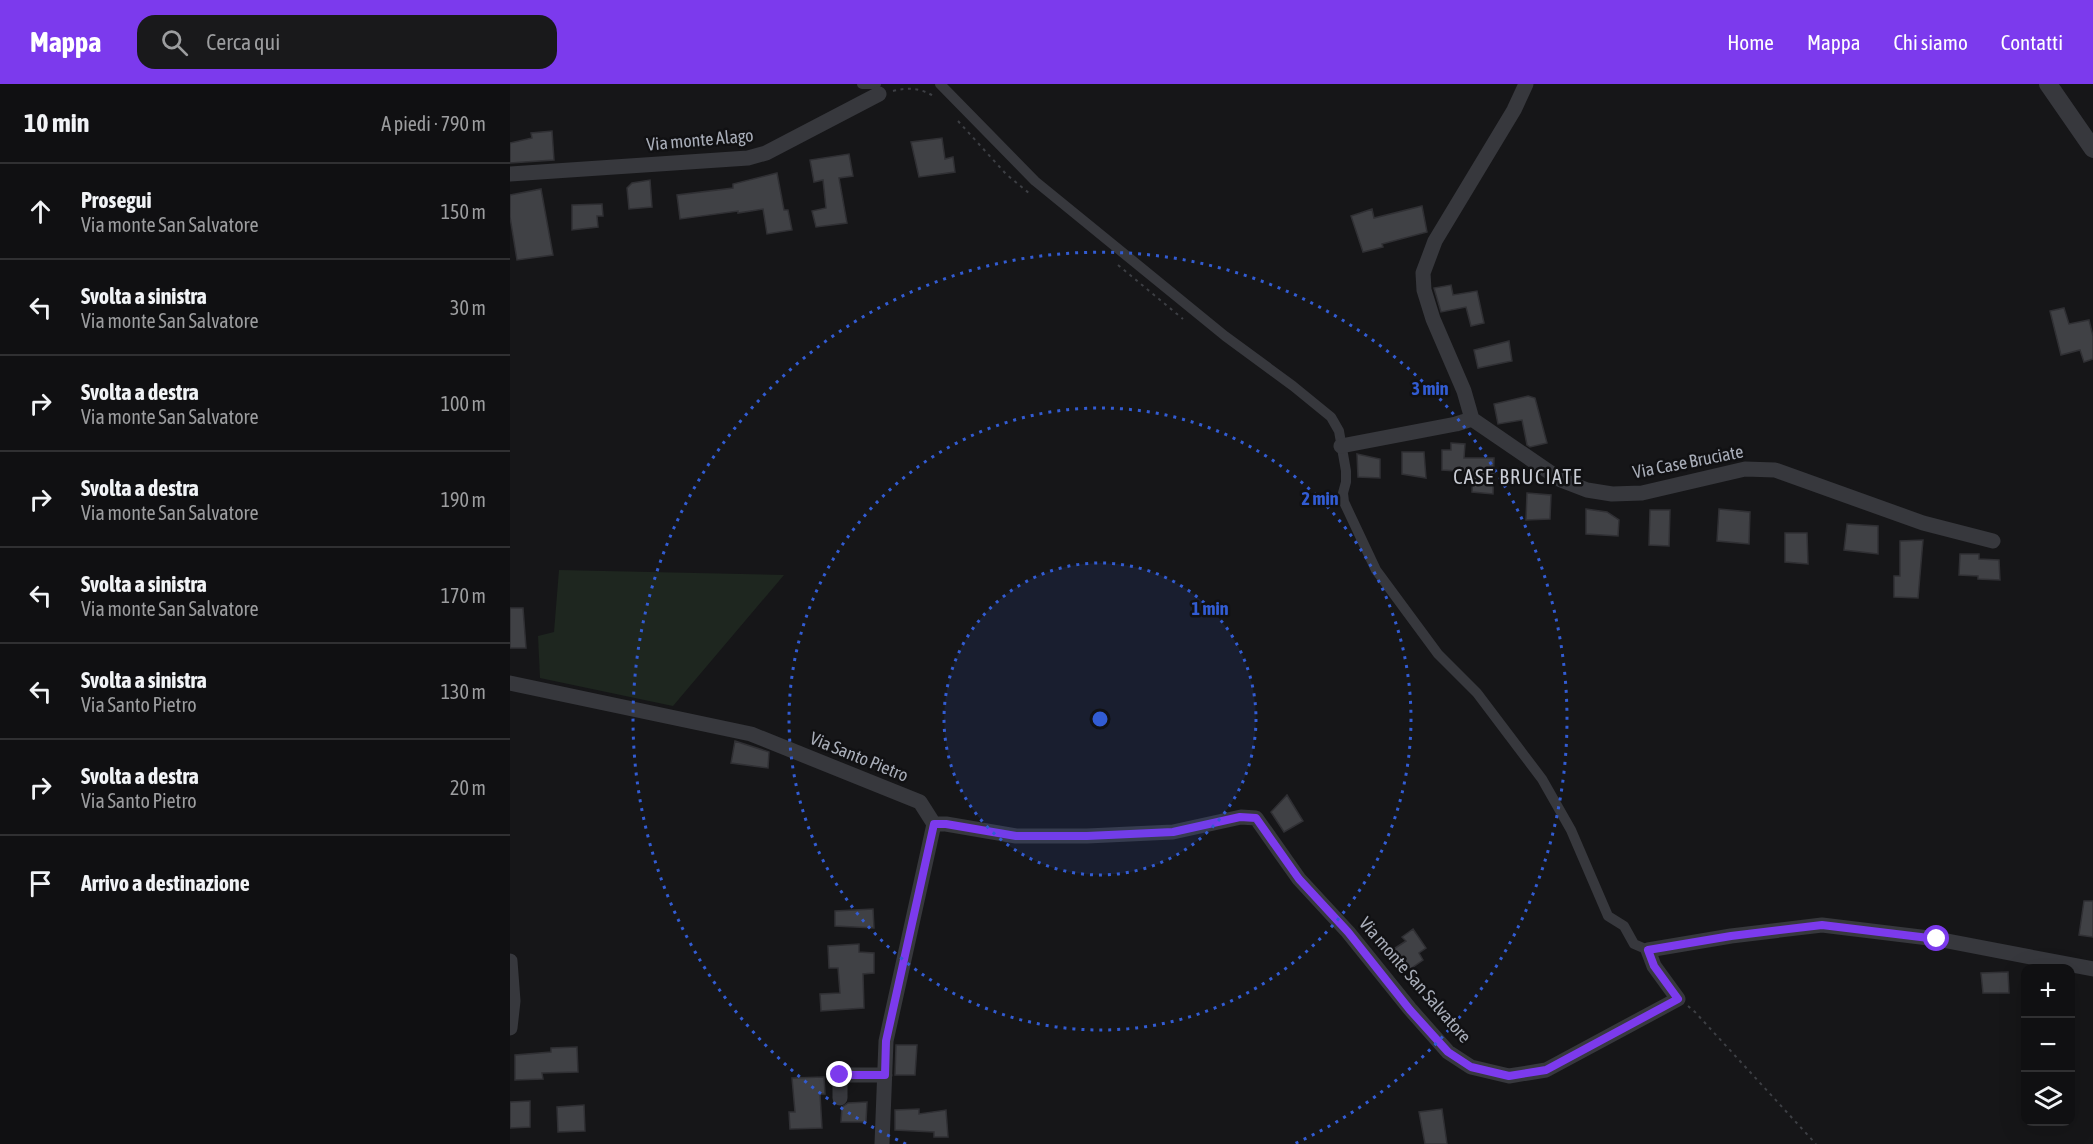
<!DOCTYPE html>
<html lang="it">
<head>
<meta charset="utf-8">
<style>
	:root { --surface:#101012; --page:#19191b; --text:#f1f3f6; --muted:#9c9d9f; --line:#303032; --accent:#7c3aed }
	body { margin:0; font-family:"Asap Condensed",sans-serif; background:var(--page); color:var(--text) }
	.controls { position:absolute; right:18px; bottom:18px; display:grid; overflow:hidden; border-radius:12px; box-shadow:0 6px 24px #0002 }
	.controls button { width:54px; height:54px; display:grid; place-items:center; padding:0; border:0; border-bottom:2px solid var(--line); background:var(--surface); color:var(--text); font:30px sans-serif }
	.stop { position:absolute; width:18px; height:18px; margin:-14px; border:4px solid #7c3aed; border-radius:50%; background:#fff }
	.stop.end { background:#7c3aed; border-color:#fff; box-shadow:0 2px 6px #0008 }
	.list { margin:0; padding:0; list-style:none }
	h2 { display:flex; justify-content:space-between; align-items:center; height:78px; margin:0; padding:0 24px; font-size:26px }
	h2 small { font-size:20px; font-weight:400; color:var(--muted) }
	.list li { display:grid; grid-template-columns:39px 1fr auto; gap:18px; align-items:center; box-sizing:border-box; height:96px; padding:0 24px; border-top:2px solid var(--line) }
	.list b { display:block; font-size:22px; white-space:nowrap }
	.list p { margin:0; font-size:20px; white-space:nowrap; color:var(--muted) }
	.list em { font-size:20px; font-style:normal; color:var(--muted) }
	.icon { flex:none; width:33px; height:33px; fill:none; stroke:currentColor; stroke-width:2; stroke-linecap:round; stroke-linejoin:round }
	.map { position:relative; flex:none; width:1583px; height:1060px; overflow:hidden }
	header { display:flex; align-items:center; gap:36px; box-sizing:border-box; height:84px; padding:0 30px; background:var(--accent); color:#fff }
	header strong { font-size:28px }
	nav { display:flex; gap:33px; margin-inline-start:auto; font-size:21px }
	.search { width:420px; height:54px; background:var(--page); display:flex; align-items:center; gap:15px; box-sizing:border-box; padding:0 21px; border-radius:18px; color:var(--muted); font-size:22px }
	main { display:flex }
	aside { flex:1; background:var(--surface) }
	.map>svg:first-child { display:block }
</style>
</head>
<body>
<header>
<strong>Mappa</strong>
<div class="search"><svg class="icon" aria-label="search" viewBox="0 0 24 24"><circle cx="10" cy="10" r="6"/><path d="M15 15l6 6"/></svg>Cerca qui</div>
<nav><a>Home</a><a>Mappa</a><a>Chi siamo</a><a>Contatti</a></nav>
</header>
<main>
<aside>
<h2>10 min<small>A piedi · 790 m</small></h2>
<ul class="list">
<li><svg class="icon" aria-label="ahead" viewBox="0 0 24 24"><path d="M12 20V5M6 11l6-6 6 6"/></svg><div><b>Prosegui</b><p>Via monte San Salvatore</p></div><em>150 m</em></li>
<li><svg class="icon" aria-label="left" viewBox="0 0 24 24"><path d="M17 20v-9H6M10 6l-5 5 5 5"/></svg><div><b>Svolta a sinistra</b><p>Via monte San Salvatore</p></div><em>30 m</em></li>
<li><svg class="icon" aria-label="right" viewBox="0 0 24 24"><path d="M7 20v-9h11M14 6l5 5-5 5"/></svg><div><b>Svolta a destra</b><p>Via monte San Salvatore</p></div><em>100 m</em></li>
<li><svg class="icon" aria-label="right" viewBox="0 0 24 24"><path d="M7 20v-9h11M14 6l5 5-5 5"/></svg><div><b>Svolta a destra</b><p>Via monte San Salvatore</p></div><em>190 m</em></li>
<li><svg class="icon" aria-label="left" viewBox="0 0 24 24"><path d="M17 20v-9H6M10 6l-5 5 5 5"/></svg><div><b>Svolta a sinistra</b><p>Via monte San Salvatore</p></div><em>170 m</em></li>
<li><svg class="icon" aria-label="left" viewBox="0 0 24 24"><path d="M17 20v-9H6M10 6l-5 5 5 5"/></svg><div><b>Svolta a sinistra</b><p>Via Santo Pietro</p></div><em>130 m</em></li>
<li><svg class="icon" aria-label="right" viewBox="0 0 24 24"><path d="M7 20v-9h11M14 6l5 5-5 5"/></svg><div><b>Svolta a destra</b><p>Via Santo Pietro</p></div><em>20 m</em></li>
<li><svg class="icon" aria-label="arrive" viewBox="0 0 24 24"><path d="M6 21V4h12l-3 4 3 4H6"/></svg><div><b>Arrivo a destinazione</b></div></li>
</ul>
</aside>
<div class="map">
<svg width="1583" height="1060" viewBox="0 0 1583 1060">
	<rect width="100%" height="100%" fill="#161618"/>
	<path fill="#1e261f" d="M49 486 274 491 163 622 30 594 28 552 44 548Z"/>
	<path fill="#404145" stroke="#303034" stroke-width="1.5" d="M42 47 44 76 0 79V59L22 54 21 49Z
		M432 54 435 75 443 73 445 88 409 93 401 58Z
		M339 70 343 92 329 94 337 139 306 143 302 127 316 124 313 96 304 98 300 76Z
		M267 89 274 126H278L282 146 257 150 253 125 228 129V127L170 135 167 111 223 104V100Z
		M140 96 142 123 119 125 117 104 122 99Z
		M31 105 43 171 7 176 0 133V111Z
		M92 120 93 132H87L88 143 62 146V121Z
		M912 122 917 148 872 160 873 163 853 168 841 132 862 125 864 134Z
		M941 201 943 211 967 207 974 239 961 242 956 223 931 228 924 204Z
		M1554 224 1559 240 1579 236 1583 252V275L1574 278 1570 266 1551 271 1540 227Z
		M999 257 1002 277 968 284 964 266Z
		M1018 312 1025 314 1037 359 1020 363 1017 361 1012 336 988 340 984 320Z
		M941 359 955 360 954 374H984L983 410 962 408 963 388 932 386V366H941Z
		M892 368H914L916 394 892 390Z
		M847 370 870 375V394L848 393Z
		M1017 409 1041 411 1040 435 1016 436Z
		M1076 425 1097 428 1109 436 1108 452 1076 450Z
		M1209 425 1240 428 1239 460 1207 457Z
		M1140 426H1160L1159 462 1139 461Z
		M1337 440 1368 442V470L1334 466Z
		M1275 449H1297L1298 480 1275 478Z
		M1413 456 1408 514 1384 513V492H1390V457Z
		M1450 470H1469V475L1489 476 1490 496 1468 495V492L1449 491Z
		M0 524H13L16 564H0Z
		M225 657 259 668 258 684 221 679Z
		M777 711 793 737 774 748 761 728Z
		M1574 817H1583V853L1569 851Z
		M363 825 364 844 325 842V827Z
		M903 845 916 864 909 869 913 876 896 888 882 866 896 857 892 853Z
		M349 860V868L364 869V889L353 890 354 924 311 927 310 910 330 909 328 884H319L318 862Z
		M1498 888 1499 909H1473L1471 889Z
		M386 961H407L405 991H385Z
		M67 963 68 988 32 989 33 995 5 996V971L41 968V964Z
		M314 993 315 1010H310L312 1044 280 1045 279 1028H285L282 994Z
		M20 1017V1043L0 1044V1018Z
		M357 1018 356 1038H331L332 1023 338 1019Z
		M74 1021 75 1047 48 1048 47 1023Z
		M409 1025V1030L436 1026 438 1053H424V1048L385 1046V1026Z
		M932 1025 937 1060H915L909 1028Z"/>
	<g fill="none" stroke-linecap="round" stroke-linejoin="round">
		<path stroke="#3d3f44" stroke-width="2" stroke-dasharray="3 4.5" stroke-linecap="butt" d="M383 7C399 3 411 4 425 13
			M448 37 496 90 520 110
			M608 181 673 235
			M1178 922 1185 928 1306 1060"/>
		<path stroke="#37383d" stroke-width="10" d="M352 0H366
			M430 0 525 97 715 252 783 302 821 333 829 347 836 387V398L833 409 834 418 866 486 928 570 967 609 1032 695 1061 746 1098 832 1114 842 1124 860 1138 866"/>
		<path stroke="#37383d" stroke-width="15" d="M1016 0 1004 26 925 157 913 189 914 206 923 235 954 307 962 335 1051 396 1077 406 1102 410 1132 409 1235 385 1265 386 1413 439 1483 457
			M0 90 238 74 256 69 369 10
			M831 362 946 340 962 335
			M0 599 241 650 410 718 424 740 376 957 372 1060
			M424 740H436L506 752H577L663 748 731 733 746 734 789 795 838 848 900 925 938 968 961 983 999 992 1036 986 1168 915 1144 882 1138 866 1221 852 1312 841 1427 855 1583 885
			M0 877 3 917 0 944
			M330 1014V991H375"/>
		<path stroke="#37383d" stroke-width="18" d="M1538 0 1583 65"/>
	</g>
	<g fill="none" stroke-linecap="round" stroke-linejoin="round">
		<path stroke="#7c3aed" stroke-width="8" d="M330 991H375L376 957 424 740H436L506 752H577L663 748 730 733 746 734 789 795 838 848 900 926 938 968 961 983 999 992 1036 986 1168 915 1144 882 1138 866 1221 852 1312 841 1427 855"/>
	</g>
	<circle cx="590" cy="635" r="156" fill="#325cd3" fill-opacity=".12"/>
	<g fill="none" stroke="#325cd3" stroke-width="3" stroke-dasharray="3 6">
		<circle cx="590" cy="635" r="156"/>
		<circle cx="590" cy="635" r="311"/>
		<path d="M396 1060A467 467 0 1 1 784 1060"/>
	</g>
	<g text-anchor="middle" stroke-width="5" stroke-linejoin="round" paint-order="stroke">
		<g font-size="18" fill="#a8adb8" stroke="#111113">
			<text transform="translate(190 56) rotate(-5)" y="6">Via monte Alago</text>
			<text transform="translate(1178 378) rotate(-11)" y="6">Via Case Bruciate</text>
			<text transform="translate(349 673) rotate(22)" y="6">Via Santo Pietro</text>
			<text transform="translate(905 896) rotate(49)" y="6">Via monte San Salvatore</text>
		</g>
		<g font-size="20" letter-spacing="1.5" fill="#c9ccd4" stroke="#111113">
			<text x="1008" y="400">CASE BRUCIATE</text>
		</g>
	</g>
	<circle cx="590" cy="635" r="9" fill="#325cd3" stroke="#111113" stroke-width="3"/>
	<g font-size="18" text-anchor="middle" font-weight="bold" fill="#325cd3" stroke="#111113" stroke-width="5" stroke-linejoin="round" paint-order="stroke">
		<text x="920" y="311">3 min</text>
		<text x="810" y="421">2 min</text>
		<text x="700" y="531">1 min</text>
	</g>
</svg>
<div class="controls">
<button>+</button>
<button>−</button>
<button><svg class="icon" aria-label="layers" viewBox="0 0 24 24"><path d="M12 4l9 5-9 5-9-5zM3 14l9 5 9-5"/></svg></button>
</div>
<div class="stop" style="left:1427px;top:855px"></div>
<div class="stop end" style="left:330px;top:991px"></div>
</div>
</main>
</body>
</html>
